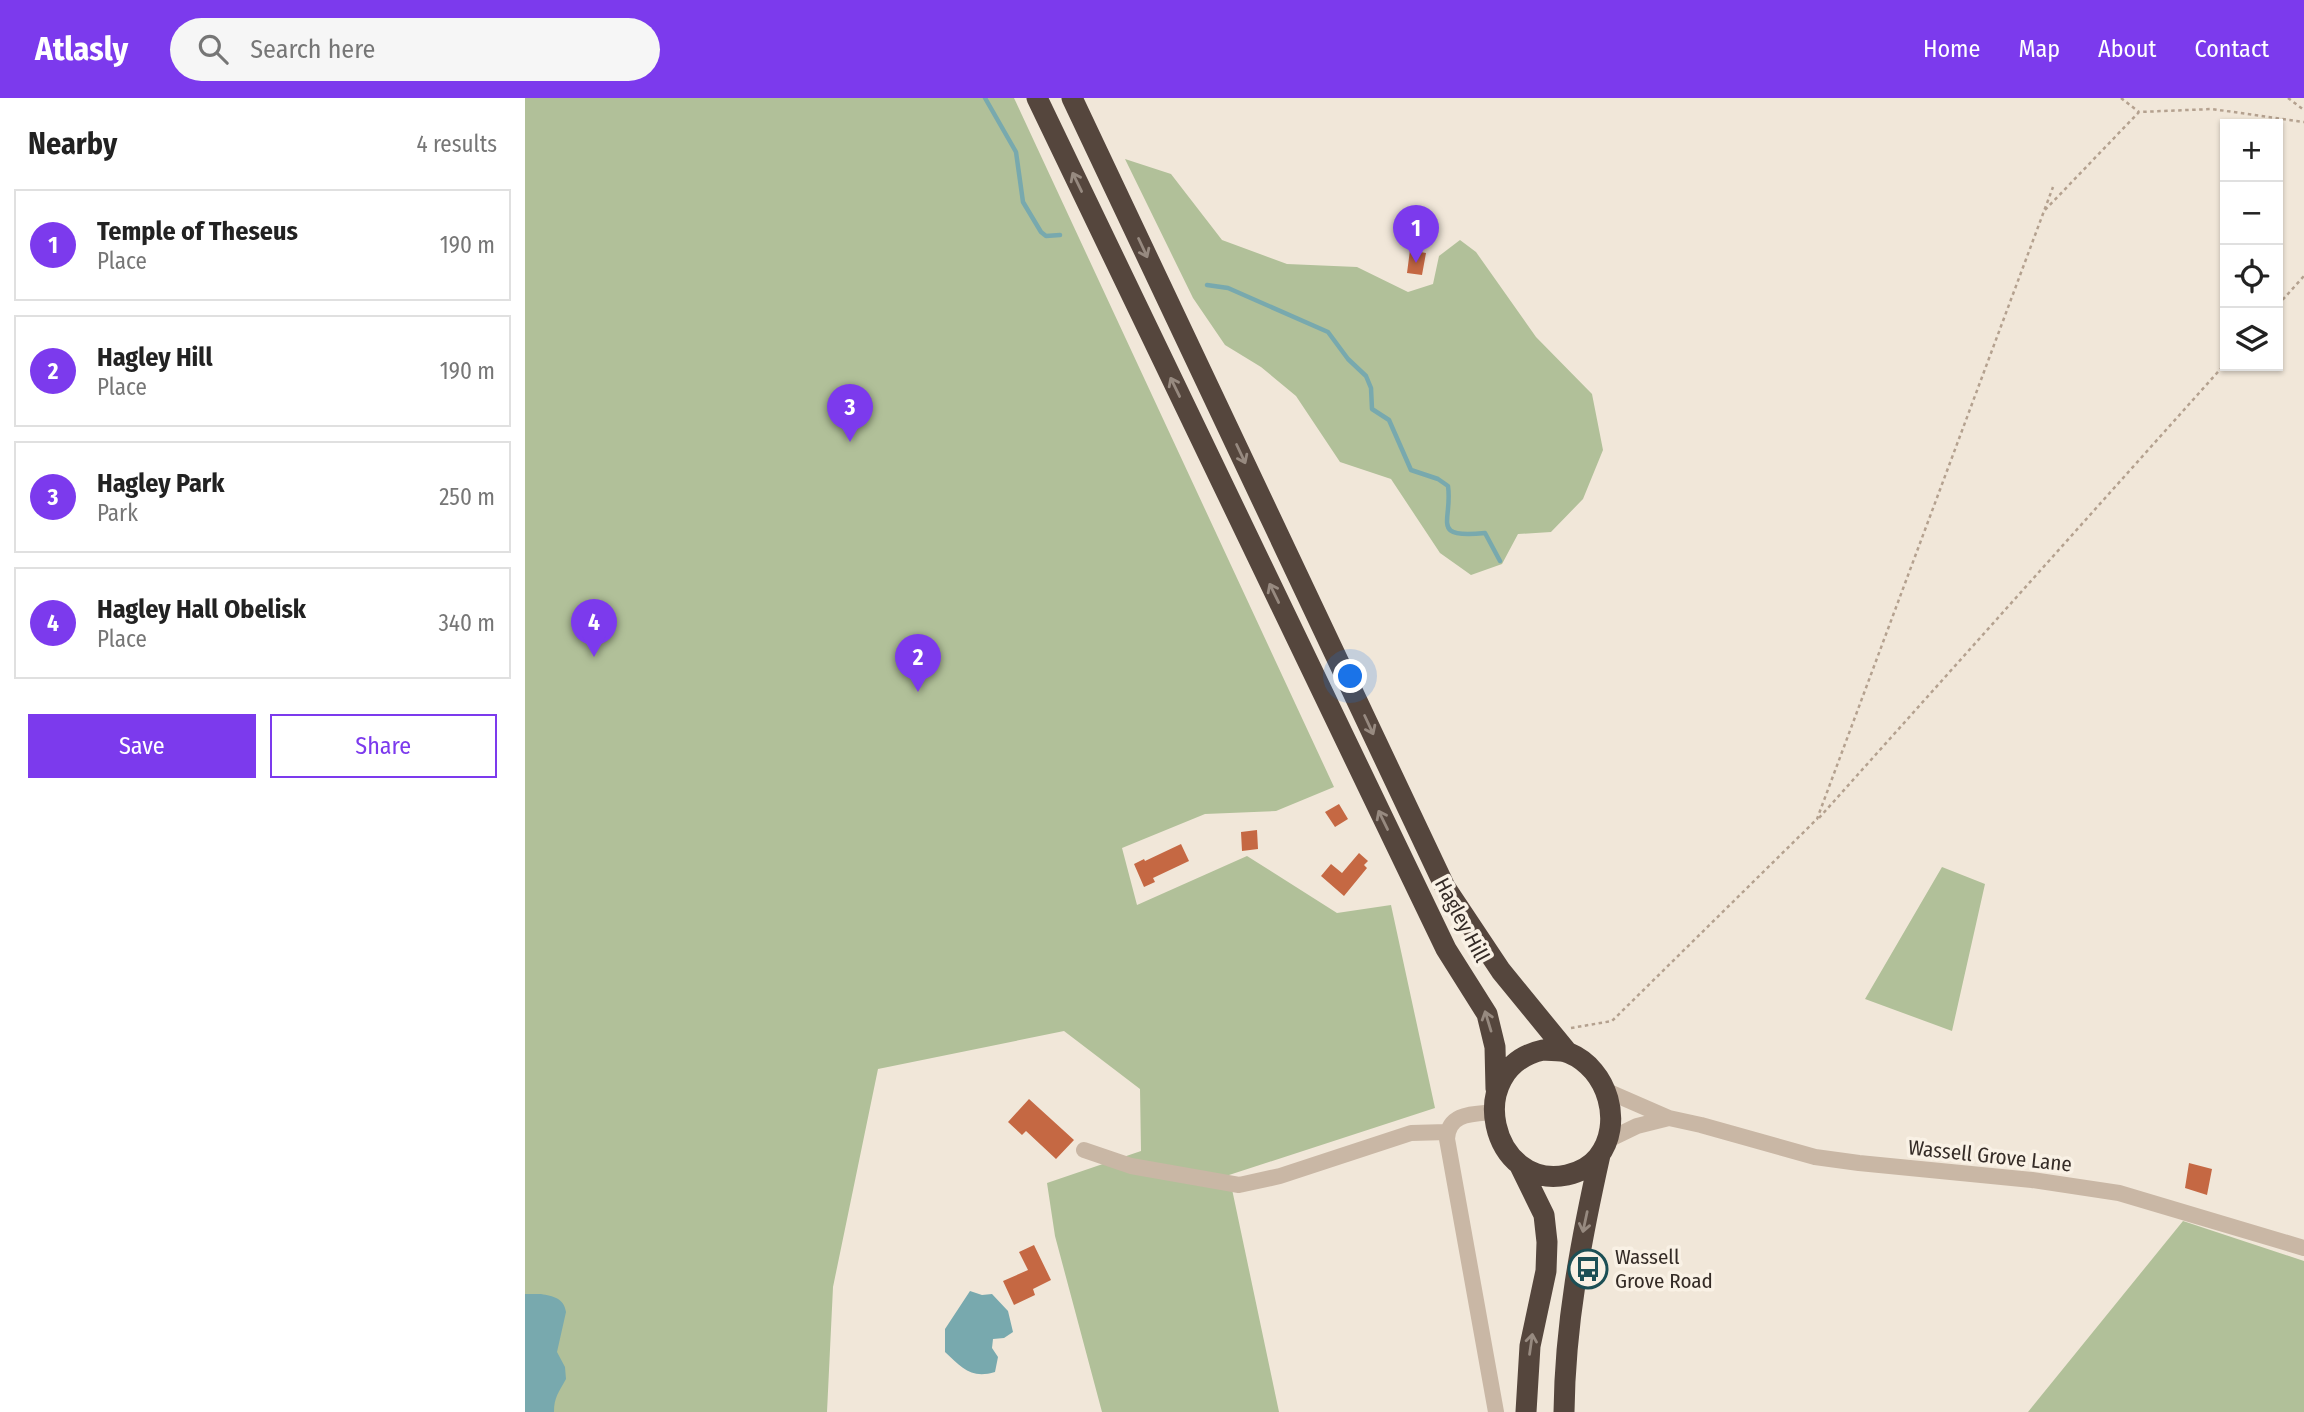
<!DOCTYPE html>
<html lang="en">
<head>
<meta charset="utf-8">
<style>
	:root { --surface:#fff; --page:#f6f6f6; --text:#222; --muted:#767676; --line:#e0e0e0; --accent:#7c3aed }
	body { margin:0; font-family:"Fira Sans Condensed",sans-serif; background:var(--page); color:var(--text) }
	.controls { position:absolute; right:21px; top:21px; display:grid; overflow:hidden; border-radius:0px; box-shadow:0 2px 5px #0004 }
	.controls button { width:63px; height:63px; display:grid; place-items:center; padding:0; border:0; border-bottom:2px solid var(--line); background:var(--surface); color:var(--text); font:35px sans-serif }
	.you { position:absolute; left:826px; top:579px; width:24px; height:24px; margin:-18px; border:5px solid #fff; border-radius:50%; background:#1a73e8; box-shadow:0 0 0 10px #1a73e833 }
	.badge { display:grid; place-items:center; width:46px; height:46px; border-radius:50%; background:var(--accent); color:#fff; font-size:23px; font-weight:700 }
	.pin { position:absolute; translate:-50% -58px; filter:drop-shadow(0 2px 4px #0008) }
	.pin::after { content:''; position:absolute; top:37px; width:24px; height:21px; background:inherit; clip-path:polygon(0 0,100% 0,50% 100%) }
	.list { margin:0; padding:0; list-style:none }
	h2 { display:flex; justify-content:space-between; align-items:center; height:91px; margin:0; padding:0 28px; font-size:30px }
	h2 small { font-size:23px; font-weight:400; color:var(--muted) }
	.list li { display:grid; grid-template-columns:46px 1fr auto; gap:21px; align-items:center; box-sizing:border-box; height:112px; margin:0 14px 14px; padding:0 14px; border:2px solid var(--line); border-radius:0px }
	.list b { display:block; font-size:26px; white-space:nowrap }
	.list p { margin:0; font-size:23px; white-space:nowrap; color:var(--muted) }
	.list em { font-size:23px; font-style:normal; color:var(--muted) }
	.actions { display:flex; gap:14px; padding:21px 28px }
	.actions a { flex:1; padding:16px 0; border:2px solid var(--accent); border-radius:0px; text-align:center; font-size:24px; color:var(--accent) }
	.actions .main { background:var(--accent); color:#fff }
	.icon { flex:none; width:38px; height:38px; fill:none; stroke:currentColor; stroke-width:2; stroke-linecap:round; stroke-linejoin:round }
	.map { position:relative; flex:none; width:1779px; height:1314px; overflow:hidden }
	header { display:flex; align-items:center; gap:42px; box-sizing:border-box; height:98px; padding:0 35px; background:var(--accent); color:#fff }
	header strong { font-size:33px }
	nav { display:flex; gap:38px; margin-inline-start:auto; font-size:24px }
	.search { width:490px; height:63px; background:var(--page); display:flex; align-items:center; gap:18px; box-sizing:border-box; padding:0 24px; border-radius:38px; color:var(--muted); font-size:26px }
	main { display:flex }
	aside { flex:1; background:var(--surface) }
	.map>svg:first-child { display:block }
</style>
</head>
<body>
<header>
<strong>Atlasly</strong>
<div class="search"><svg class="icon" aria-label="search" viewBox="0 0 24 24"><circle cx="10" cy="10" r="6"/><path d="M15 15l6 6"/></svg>Search here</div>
<nav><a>Home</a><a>Map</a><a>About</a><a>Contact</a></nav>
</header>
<main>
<aside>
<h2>Nearby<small>4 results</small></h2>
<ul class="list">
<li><span class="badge">1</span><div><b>Temple of Theseus</b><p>Place</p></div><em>190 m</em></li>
<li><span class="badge">2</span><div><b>Hagley Hill</b><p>Place</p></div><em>190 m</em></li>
<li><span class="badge">3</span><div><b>Hagley Park</b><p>Park</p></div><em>250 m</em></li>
<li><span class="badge">4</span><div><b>Hagley Hall Obelisk</b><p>Place</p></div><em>340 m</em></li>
</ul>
<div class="actions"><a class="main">Save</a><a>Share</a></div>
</aside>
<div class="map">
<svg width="1779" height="1314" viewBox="0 0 1779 1314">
	<rect width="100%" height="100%" fill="#f1e7d9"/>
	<path fill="#b1c099" d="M0 0H489L809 689 751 713 680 716 597 750 612 807 722 758 812 815 866 807 910 1010 704 1077 754 1314H577L530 1138 522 1085 616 1053 615 991 539 933 353 971 308 1189 302 1314H0Z
		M600 61 646 76 697 142 762 166 832 169 883 194 908 186 914 158 935 142 951 154 1011 239 1067 296 1078 352 1058 401 1026 434 993 436 977 466 946 477 915 455 866 381 815 364 771 298 736 269 700 247 668 200Z
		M1417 769 1460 786 1427 933 1340 901Z
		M1658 1123 1779 1163V1314H1503Z"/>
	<path fill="#78a9ae" d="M445 1193 457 1197 467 1196 483 1213 488 1234 479 1240 468 1241 467 1250 473 1259 470 1274C446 1281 437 1270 420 1254V1231Z
		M16 1196C28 1198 39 1200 41 1214L32 1254 40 1269 41 1281C34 1294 29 1299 29 1314H0V1196Z"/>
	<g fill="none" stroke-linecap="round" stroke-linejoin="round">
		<path stroke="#78a9ae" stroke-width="4.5" d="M460 0 491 54 498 104 516 134 521 138 535 137
			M682 187 703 190 803 234 823 261 841 278 846 290 847 311 864 322 886 372 913 381 923 388C928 423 904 441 960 435L975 463"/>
	</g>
	<path fill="#c56843" d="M885 152 901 155 897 177 882 175Z
		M814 706 823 721 810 729 800 714Z
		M732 732 733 751 717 753 716 734Z
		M656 746 664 763 628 780 630 784 619 789 609 766 619 761 620 763Z
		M834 755 843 763 839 767 842 770 819 798 796 778 806 766 817 775Z
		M504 1001 549 1042 531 1061 501 1033 497 1037 483 1024Z
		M1664 1065 1687 1071 1682 1097 1660 1090Z
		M509 1147 526 1182 508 1191 510 1197 489 1207 478 1183 503 1172 494 1154Z"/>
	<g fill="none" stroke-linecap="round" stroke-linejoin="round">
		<path stroke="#b4a18f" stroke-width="2.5" stroke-dasharray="3.5 3.5" stroke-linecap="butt" d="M1596 0 1614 14
			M1763 0 1779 12
			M1520 112 1614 14 1687 11 1779 24
			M1753 207 1779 178
			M1294 720 1700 266
			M1046 930 1087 923 1292 721 1528 89"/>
		<path stroke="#c9b7a5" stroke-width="16" d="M1082 993 1144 1020 1176 1027 1290 1059 1334 1065 1507 1082 1594 1095 1779 1150
			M970 1014C949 1016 923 1014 922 1041L971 1314
			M1083 1042 1112 1028 1144 1020
			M559 1052 606 1068 714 1087 755 1078 886 1035 922 1034"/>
		<path stroke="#55463d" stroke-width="21" d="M512 0 921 851 962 916 970 949 971 991
			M547 0 920 789 976 873 1043 955
			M1018 952C1026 953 1037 952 1044 955 1083 971 1099 1026 1073 1059 1065 1069 1055 1074 1042 1077 966 1093 937 970 1018 952Z
			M995 1068 1019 1117 1022 1144 1021 1173 1005 1248 1001 1314
			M1039 1314C1040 1226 1056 1142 1075 1057"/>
	</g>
	<defs><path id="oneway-shaft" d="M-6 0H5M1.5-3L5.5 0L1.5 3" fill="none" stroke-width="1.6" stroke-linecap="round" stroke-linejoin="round" transform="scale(1.75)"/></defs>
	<g stroke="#978a80">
		<use href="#oneway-shaft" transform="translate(552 84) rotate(-116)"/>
		<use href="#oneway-shaft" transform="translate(618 150) rotate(65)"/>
		<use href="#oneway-shaft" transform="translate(650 289) rotate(-116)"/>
		<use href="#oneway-shaft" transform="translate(716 356) rotate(65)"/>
		<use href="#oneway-shaft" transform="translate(749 495) rotate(-116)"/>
		<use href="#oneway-shaft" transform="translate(844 627) rotate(65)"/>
		<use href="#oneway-shaft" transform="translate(858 722) rotate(-116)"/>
		<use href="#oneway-shaft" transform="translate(963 923) rotate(-107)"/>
		<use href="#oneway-shaft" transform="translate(1060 1124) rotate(102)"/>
		<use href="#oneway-shaft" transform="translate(1006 1246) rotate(-82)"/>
	</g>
	<defs>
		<symbol id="bus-ring" viewBox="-11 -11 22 22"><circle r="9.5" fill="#f9f1e5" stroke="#1c4f55" stroke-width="1.5"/><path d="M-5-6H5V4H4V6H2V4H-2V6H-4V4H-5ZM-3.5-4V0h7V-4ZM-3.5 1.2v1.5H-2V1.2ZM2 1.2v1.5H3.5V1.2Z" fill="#1c4f55"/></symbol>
	</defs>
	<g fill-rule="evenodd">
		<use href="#bus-ring" x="1041" y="1149" width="44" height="44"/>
	</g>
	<g text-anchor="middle" stroke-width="7" stroke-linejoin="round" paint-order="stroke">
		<g font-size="21" fill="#342b26" stroke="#f9f1e5">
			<text transform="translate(937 822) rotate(62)" y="7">Hagley Hill</text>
			<text transform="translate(1465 1058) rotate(6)" y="7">Wassell Grove Lane</text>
		</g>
		<g font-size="21" fill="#342b26" stroke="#f9f1e5" text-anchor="start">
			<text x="1090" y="1166">Wassell<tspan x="1090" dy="24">Grove Road</tspan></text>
		</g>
	</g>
</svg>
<div class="controls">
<button>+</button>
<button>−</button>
<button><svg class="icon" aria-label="locate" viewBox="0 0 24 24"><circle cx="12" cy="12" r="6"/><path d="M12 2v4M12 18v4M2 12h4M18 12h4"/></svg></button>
<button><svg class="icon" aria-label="layers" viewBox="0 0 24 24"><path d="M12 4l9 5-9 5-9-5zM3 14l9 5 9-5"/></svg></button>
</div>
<div class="you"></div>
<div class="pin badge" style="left:891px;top:165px">1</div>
<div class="pin badge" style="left:393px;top:594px">2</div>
<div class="pin badge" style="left:325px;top:344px">3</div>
<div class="pin badge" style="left:69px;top:559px">4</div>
</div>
</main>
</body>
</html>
